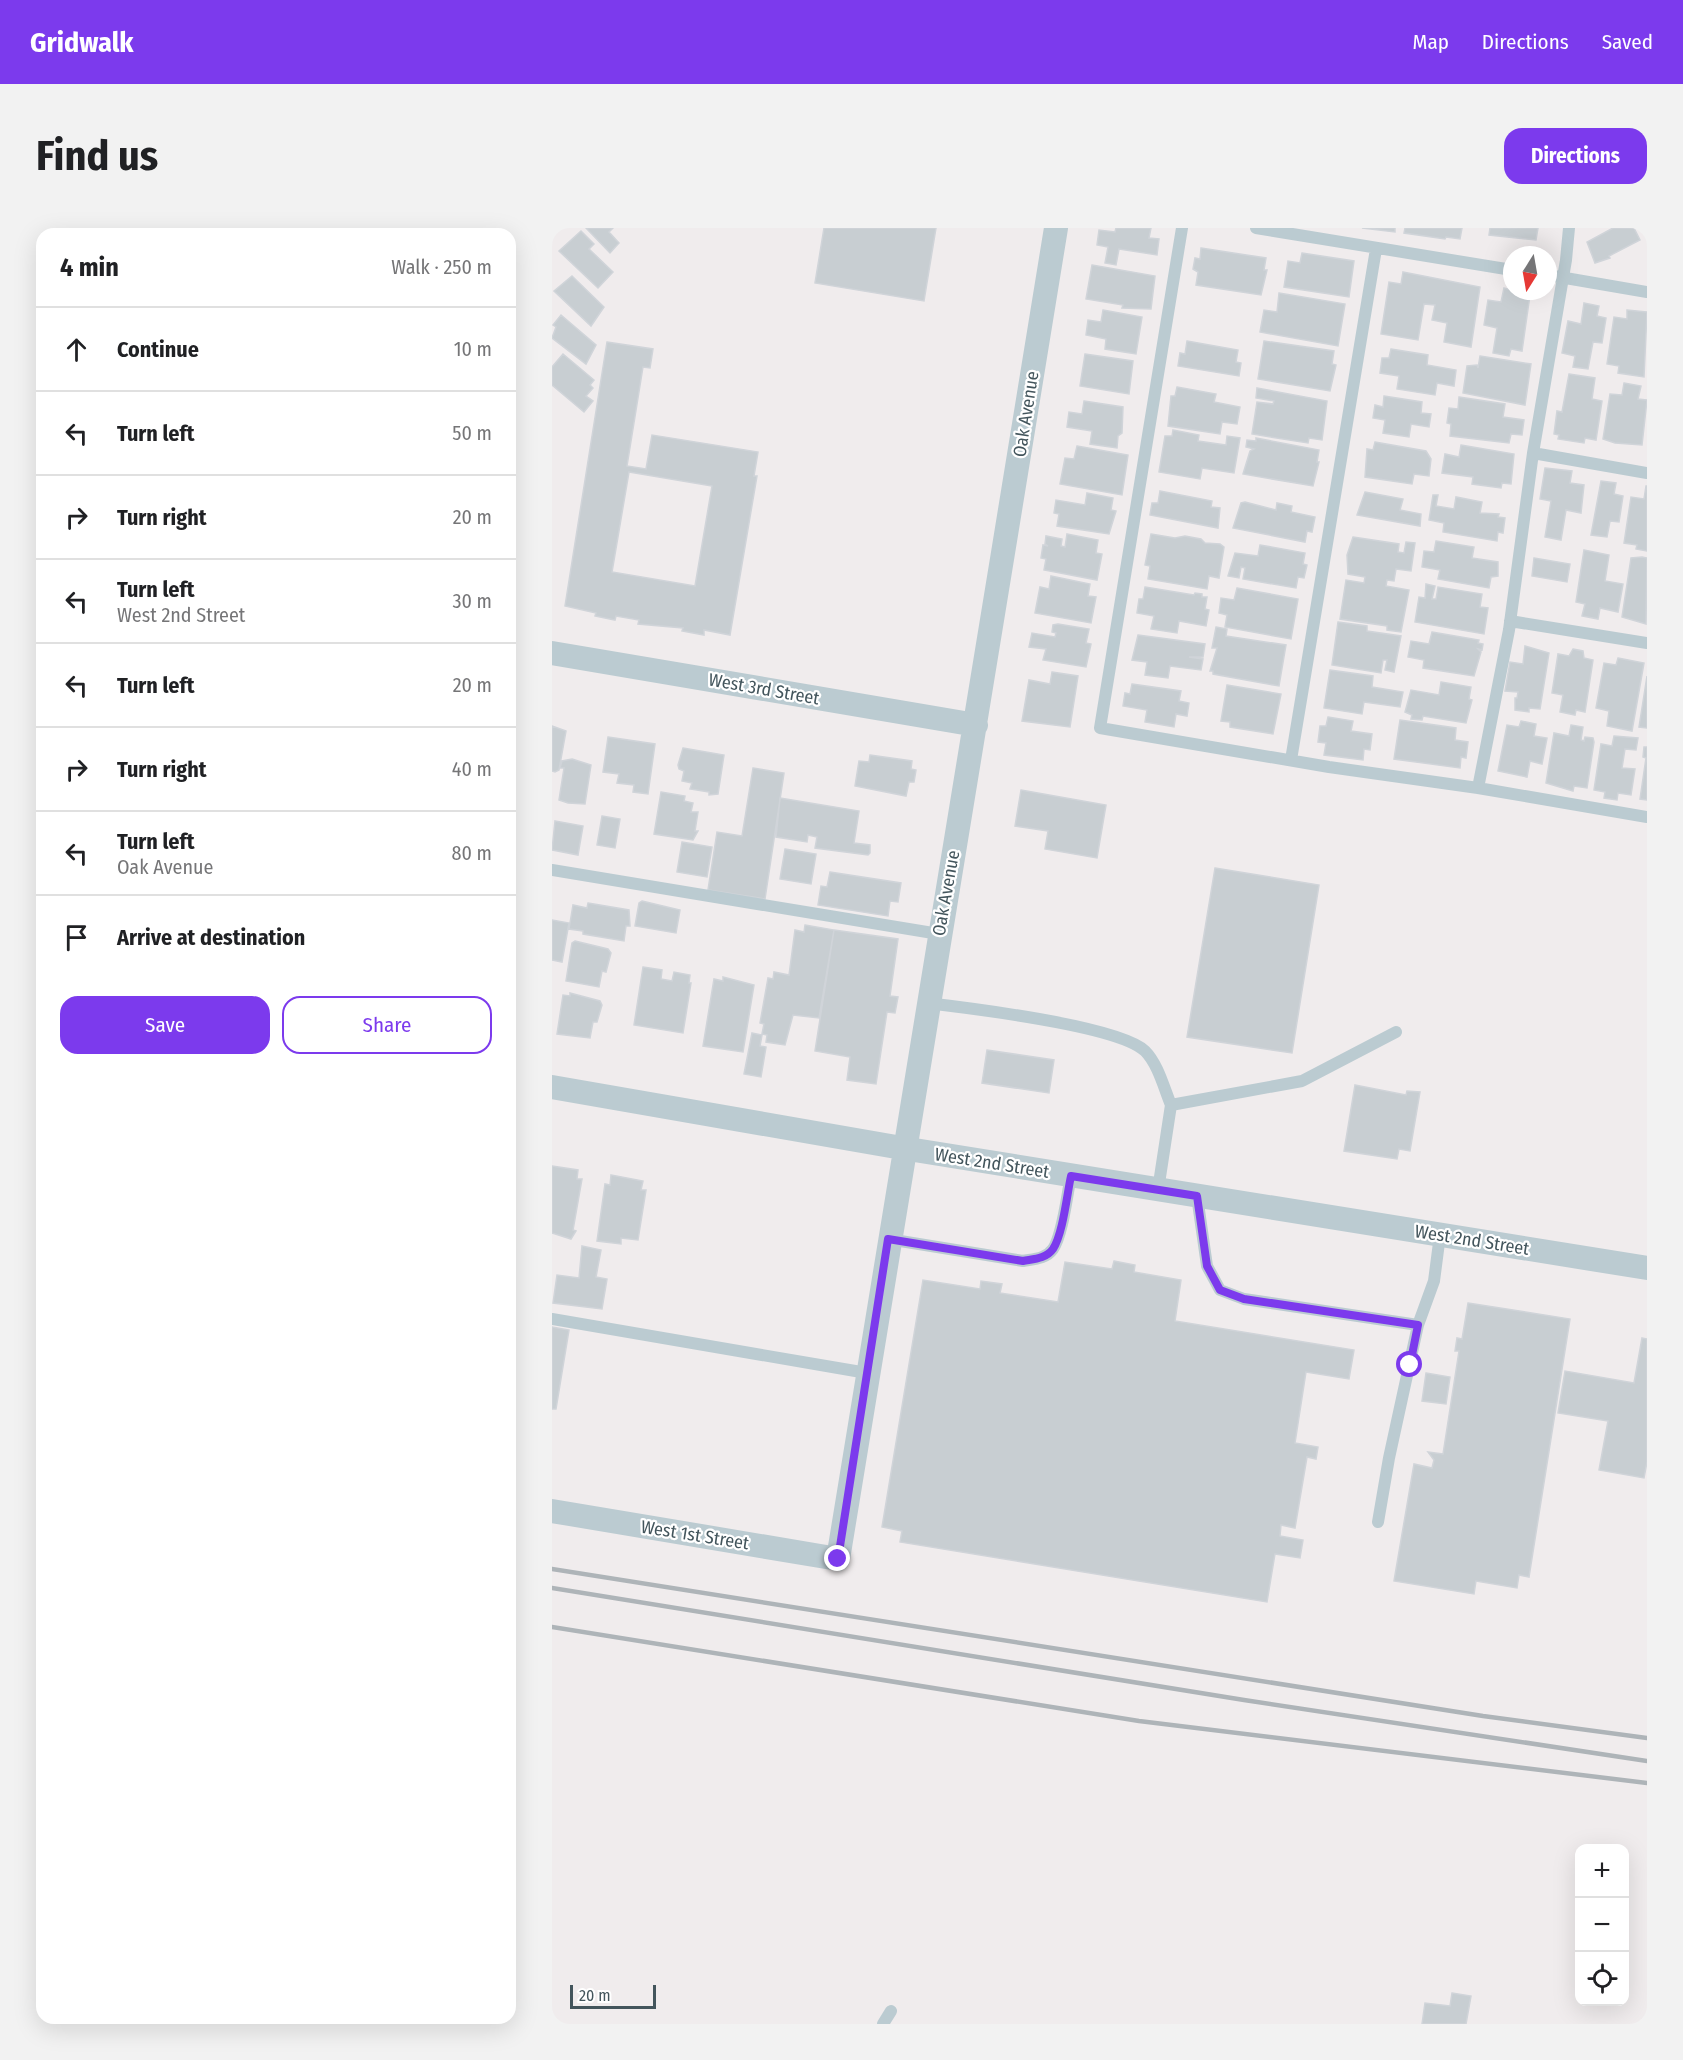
<!DOCTYPE html>
<html lang="en">
<head>
<meta charset="utf-8">
<style>
	:root { --surface:#fff; --page:#f2f2f2; --text:#202124; --muted:#757577; --line:#e0e0e0; --accent:#7c3aed }
	body { margin:0; font-family:"Fira Sans Condensed",sans-serif; background:var(--page); color:var(--text) }
	.controls { position:absolute; right:18px; bottom:18px; display:grid; overflow:hidden; border-radius:12px; box-shadow:0 6px 24px #0002 }
	.controls button { width:54px; height:54px; display:grid; place-items:center; padding:0; border:0; border-bottom:2px solid var(--line); background:var(--surface); color:var(--text); font:30px sans-serif }
	.compass { position:absolute; left:951px; top:18px; width:54px; height:54px; border-radius:50%; background:var(--surface); box-shadow:0 6px 24px #0002; rotate:191deg }
	.scale { position:absolute; left:18px; bottom:15px; width:86px; box-sizing:border-box; padding-left:6px; border:3px solid #43555c; border-top:0; font-size:16px; line-height:21px; white-space:nowrap; color:#43555c; -webkit-text-stroke:4px #fff; paint-order:stroke }
	.stop { position:absolute; width:18px; height:18px; margin:-14px; border:4px solid #7c3aed; border-radius:50%; background:#fff }
	.stop.end { background:#7c3aed; border-color:#fff; box-shadow:0 2px 6px #0008 }
	.list { margin:0; padding:0; list-style:none }
	h2 { display:flex; justify-content:space-between; align-items:center; height:78px; margin:0; padding:0 24px; font-size:26px }
	h2 small { font-size:20px; font-weight:400; color:var(--muted) }
	.list li { display:grid; grid-template-columns:39px 1fr auto; gap:18px; align-items:center; box-sizing:border-box; height:84px; padding:0 24px; border-top:2px solid var(--line) }
	.list b { display:block; font-size:22px; white-space:nowrap }
	.list p { margin:0; font-size:20px; white-space:nowrap; color:var(--muted) }
	.list em { font-size:20px; font-style:normal; color:var(--muted) }
	.actions { display:flex; gap:12px; padding:18px 24px }
	.actions a { flex:1; padding:14px 0; border:2px solid var(--accent); border-radius:18px; text-align:center; font-size:21px; color:var(--accent) }
	.actions .main { background:var(--accent); color:#fff }
	.icon { flex:none; width:33px; height:33px; fill:none; stroke:currentColor; stroke-width:2; stroke-linecap:round; stroke-linejoin:round }
	.map { position:relative; flex:none; width:1095px; height:1796px; overflow:hidden; border-radius:18px }
	header { display:flex; align-items:center; gap:36px; box-sizing:border-box; height:84px; padding:0 30px; background:var(--accent); color:#fff }
	header strong { font-size:28px }
	nav { display:flex; gap:33px; margin-inline-start:auto; font-size:21px }
	.intro { display:flex; align-items:center; justify-content:space-between; box-sizing:border-box; height:144px; padding:0 36px }
	h1 { margin:0; font-size:42px }
	.button { padding:15px 27px; border-radius:18px; background:var(--accent); color:#fff; font-size:21px; font-weight:700 }
	main { display:flex; gap:36px; padding:0 36px }
	aside { flex:1; background:var(--surface); border-radius:18px; box-shadow:0 6px 24px #0002 }
	.map>svg:first-child { display:block }
</style>
</head>
<body>
<header>
<strong>Gridwalk</strong>
<nav><a>Map</a><a>Directions</a><a>Saved</a></nav>
</header>
<div class="intro"><h1>Find us</h1><a class="button">Directions</a></div>
<main>
<aside>
<h2>4 min<small>Walk · 250 m</small></h2>
<ul class="list">
<li><svg class="icon" aria-label="ahead" viewBox="0 0 24 24"><path d="M12 20V5M6 11l6-6 6 6"/></svg><div><b>Continue</b></div><em>10 m</em></li>
<li><svg class="icon" aria-label="left" viewBox="0 0 24 24"><path d="M17 20v-9H6M10 6l-5 5 5 5"/></svg><div><b>Turn left</b></div><em>50 m</em></li>
<li><svg class="icon" aria-label="right" viewBox="0 0 24 24"><path d="M7 20v-9h11M14 6l5 5-5 5"/></svg><div><b>Turn right</b></div><em>20 m</em></li>
<li><svg class="icon" aria-label="left" viewBox="0 0 24 24"><path d="M17 20v-9H6M10 6l-5 5 5 5"/></svg><div><b>Turn left</b><p>West 2nd Street</p></div><em>30 m</em></li>
<li><svg class="icon" aria-label="left" viewBox="0 0 24 24"><path d="M17 20v-9H6M10 6l-5 5 5 5"/></svg><div><b>Turn left</b></div><em>20 m</em></li>
<li><svg class="icon" aria-label="right" viewBox="0 0 24 24"><path d="M7 20v-9h11M14 6l5 5-5 5"/></svg><div><b>Turn right</b></div><em>40 m</em></li>
<li><svg class="icon" aria-label="left" viewBox="0 0 24 24"><path d="M17 20v-9H6M10 6l-5 5 5 5"/></svg><div><b>Turn left</b><p>Oak Avenue</p></div><em>80 m</em></li>
<li><svg class="icon" aria-label="arrive" viewBox="0 0 24 24"><path d="M6 21V4h12l-3 4 3 4H6"/></svg><div><b>Arrive at destination</b></div></li>
</ul>
<div class="actions"><a class="main">Save</a><a>Share</a></div>
</aside>
<div class="map">
<svg width="1095" height="1796" viewBox="0 0 1095 1796">
	<rect width="100%" height="100%" fill="#f0eced"/>
	<path fill="#c8ced2" stroke="#d0d4d9" stroke-width="1.5" fill-rule="evenodd" d="M34 0H61L57 4 67 15 58 25Z
		M272 0H384L372 73 263 55Z
		M564 0H599L597 10 607 11 605 27 567 21 564 37 553 35 556 19 545 17 547 2 563 4Z
		M810 0H843V4Z
		M853 0H910L908 11 894 9 893 11 852 5Z
		M938 0H986L984 12 937 7Z
		M1061 0H1082L1088 12 1057 28 1058 30 1043 35 1035 14Z
		M29 3 42 16 37 21 61 44 46 60 7 23Z
		M649 20 714 30 712 42H715L709 67 644 57 646 44 641 41 643 30 648 31Z
		M750 25 802 33 797 69 732 59 736 33 748 35Z
		M540 37 603 48 599 81 570 80 571 77 534 71Z
		M851 44 928 59 919 119 892 114 895 95 880 92 883 77 872 76 866 112 829 106 837 54 849 56Z
		M20 48 52 79 39 98 2 63Z
		M952 60 978 67 970 123 959 121 957 128 941 125 945 100 932 97 936 72 949 74Z
		M727 65 793 76 786 118 708 104 712 82 725 84Z
		M1032 75 1047 78 1045 88 1054 90 1050 115 1041 114 1036 141 1021 139 1023 128 1010 125 1016 93 1029 96Z
		M551 82 590 89 584 126 553 121 554 111 534 107 536 92 549 94Z
		M1075 82 1095 84 1092 149 1066 145 1067 138 1055 136 1062 89 1075 91Z
		M9 87 44 117 34 136 0 110 4 99 1 97Z
		M635 113 686 122 684 134 689 135 687 148 626 138 628 125 633 126Z
		M712 113 782 123 780 136 784 137 778 163 706 151Z
		M55 114 101 121 98 140 91 139 75 238 94 241 100 207 206 224 202 248H205L178 407 152 402V407L130 403 131 400 86 396 87 392 64 388 63 392 43 388 44 385 13 378ZM77 244 160 258 143 358 60 344Z
		M839 121 876 127 875 137 904 142 902 158 885 155 883 167 845 161 847 148 828 145 830 130H837Z
		M11 126 42 152 38 157 41 160 34 168 41 173 32 184 0 157V139Z
		M533 126 581 133 577 166 528 158Z
		M928 128 979 136 973 177 911 165 915 138 925 137 926 140Z
		M1017 146 1043 150 1040 171 1050 173 1044 212 1033 210 1032 215 1006 211 1007 207 1002 206 1005 183 1010 184Z
		M1072 155 1089 158 1086 171 1095 172 1090 217 1063 215 1051 211 1058 166 1070 167Z
		M625 159 664 166 662 174 688 179 685 196 670 194 668 206 616 198 619 168H623Z
		M705 160 775 173 770 212 757 210 756 215 700 206 705 174 721 176 722 173 704 170Z
		M832 168 870 174 869 185 879 186 877 199 859 196 857 209 831 205 833 192 821 190 823 177 831 179Z
		M907 169 953 176 951 189 972 192 970 207 959 206 957 215 898 208 899 196 895 195 897 180 906 181Z
		M532 173 571 179 570 205 566 208 565 220 538 216 540 203 515 199 517 184 530 186Z
		M621 202 647 207 646 213 674 217 675 208 688 210 682 245 650 240 648 251 607 244 613 208H620Z
		M704 210 767 222 765 234H767L761 258 691 246 698 223 702 221 694 219 695 212 704 213Z
		M823 214 874 223 879 231 877 248 862 246 860 256 813 249 815 221 821 222Z
		M909 217 962 226 959 256 950 255 949 260 920 256 921 249 890 245 893 226 907 229Z
		M525 218 576 227 570 267 508 256 513 230 522 231Z
		M993 240 1020 243 1018 255 1032 257 1029 285 1014 282 1009 312 993 309 999 273 988 271Z
		M1049 253 1064 255 1062 266 1071 268 1067 294 1058 293 1055 309 1039 307Z
		M1094 258H1095V323L1084 321 1085 317 1072 315 1079 269 1092 271Z
		M608 263 660 273 659 279 668 280 666 300 598 287 600 275H606Z
		M813 264 851 271 848 282 869 286 868 298 805 287Z
		M535 265 561 270 559 282 564 283 557 306 505 298 507 286 502 285 504 272 533 277Z
		M881 267H886L884 278 902 281 904 269 930 274 928 285 947 286 946 289 953 290 951 305 946 304 945 313 891 304 892 295 877 292Z
		M693 274 724 282 725 275 740 278 739 284 763 289 760 304 755 303 753 314 681 300 689 275Z
		M515 306 546 312 544 325 550 326 545 352 492 342 494 331 489 330 491 317 496 318 493 316 494 308 510 311 509 318 513 319Z
		M599 306 623 310 633 308 649 311 653 315 668 316 672 319 667 350 657 348 655 361 596 351 598 338 593 337Z
		M801 309 847 316 846 324 852 325 854 314 863 315 859 343 844 341 842 353 835 352 834 358 857 362 849 404 835 402V398L788 391 794 352 812 355 813 349 796 346 795 327Z
		M884 313 922 319 920 330 946 334V348L939 349 937 360 886 351 888 342 870 339 872 323 882 324Z
		M708 317 753 325 751 336 755 337 752 350 746 349 744 360 691 351 693 340 689 339 687 350 676 348 683 325 706 328Z
		M1032 322 1057 327 1053 353 1071 356 1066 384 1048 380 1046 391 1030 388 1033 376 1024 374Z
		M1090 329 1095 330 1094 396 1070 389 1079 330Z
		M982 330 1018 336 1015 354 980 348Z
		M499 348 538 356 536 368 544 369 539 395 483 385 488 359 497 361Z
		M874 356 883 358 880 371H884L886 359 930 366 928 379 936 380 932 406 863 394 867 369 873 370Z
		M593 359 642 367 643 365 650 366V369H655L653 381 657 382 654 398 627 393 625 405 599 401 602 388 585 385 587 371H591Z
		M685 360 746 371 739 411 673 399 675 387 667 385 669 370 682 372Z
		M786 394 815 398V403L849 408 842 444 833 442 835 432H831L829 445 780 437Z
		M506 396 537 401 534 415 539 416 534 439 491 432 494 421 477 419 480 405 503 409 504 405 500 404 501 397Z
		M664 399 675 401 674 408 734 417 727 458 661 446V443H658L665 420H660Z
		M880 404 927 412 926 415 931 416 930 422 926 421 929 424 922 448 871 440 872 432 856 429 859 413 877 416Z
		M586 407 653 416 651 429H637L651 431 649 442 618 438 616 450 593 447 595 434 580 432Z
		M973 418 997 425 988 481 977 480V484L963 482V470H965L966 464 953 463 958 434 971 436Z
		M1021 421 1031 423 1032 430 1041 432 1033 484 1024 482 1023 487 1008 484 1011 467 1000 465 1006 426 1017 428Z
		M1066 430 1092 435 1080 503 1055 498 1057 483 1044 480 1052 435 1064 437Z
		M778 442 821 448 820 459 851 464 848 479 812 474 810 486 772 480Z
		M500 444 526 448 518 499 470 493 477 452 498 456Z
		M1095 448V500L1087 499Z
		M889 454 919 459 917 471 920 472 914 495 871 488 870 492 859 491 860 487 853 484 859 462 887 467Z
		M580 456 629 463 627 473 637 475 635 488 624 486 622 499 593 494 595 482 571 478 573 465 578 466Z
		M675 457 729 466 721 506 678 499V494L669 493Z
		M776 489 801 493 799 503 820 506 818 522 812 521 811 532 772 527 774 515 766 514 768 498H774Z
		M848 492 904 500 903 512 916 514 914 530 909 529 908 540 842 531Z
		M969 493 984 496 982 508 995 510 990 536 978 533 975 549 946 543 955 497 967 499Z
		M1019 497 1031 499 1029 512 1032 513 1033 509 1041 510 1042 514 1035 560 1022 558 1021 563 994 555 1002 505 1017 508Z
		M0 498 14 503 7 542 3 544 0 543Z
		M1062 508 1086 510 1084 522 1073 521 1070 540 1083 541 1079 567 1066 565 1065 572 1052 570 1053 564 1042 562 1049 516 1060 518Z
		M56 509 103 516 96 566 81 564 82 557 65 555 67 546 51 544Z
		M1092 519H1095V572L1088 571 1094 530 1091 529Z
		M131 520 172 527 166 566 157 567V564L138 561 140 555 130 553 132 543 127 541 126 537Z
		M318 527 360 533 359 541 364 542 362 554H357L354 568 303 558 307 533 317 534Z
		M20 531 39 537 33 576 16 575 7 572 12 540H8L10 533Z
		M201 540 232 545 213 671 156 662 165 604 190 608Z
		M469 562 554 577 545 630 493 621 496 603 463 598Z
		M109 564 133 568 132 573 141 575 139 584H146L143 603H146L141 612 102 606Z
		M228 570 307 583 302 615 318 617V625L316 627 263 620 265 609 256 607 255 614 224 609Z
		M50 588 68 591 63 620 45 617Z
		M3 593 31 598 26 627 0 622Z
		M130 614 160 619 155 649 125 644Z
		M233 621 264 626 259 656 228 651Z
		M663 640 767 657 740 825 635 809Z
		M278 644 349 655 346 674 338 673 336 688 266 677 269 658 275 659Z
		M90 673 128 682 124 705 83 698 87 675Z
		M36 675 77 682 78 698H74L72 713 31 706V703L17 701 21 677 35 680Z
		M0 692 17 695 10 734 0 732Z
		M253 697 282 702 267 790 241 787 233 817 214 814 215 807 210 806 212 796 208 795 216 750 221 751 222 744 237 747 243 702 252 704Z
		M282 702 346 711 338 768 346 769 343 785 335 784 324 856 295 852 298 829 263 823Z
		M23 713 56 721 59 725 54 744 50 743 47 759 14 753 20 715Z
		M91 739 110 742 109 751 120 753 122 744 138 747 137 755H139L131 805 82 797Z
		M171 749 202 757 191 824 151 818 162 751 171 753Z
		M18 765 48 773 50 777 45 794H41L38 810 5 806 11 767 18 768Z
		M200 805 210 807 208 818 214 819 209 849 192 846Z
		M435 822 502 832 497 865 430 855Z
		M803 857 854 867 855 863 868 864 858 923 847 921 845 931 792 923Z
		M0 938 26 942 25 951H30L21 1002 24 1003 19 1011 0 1005Z
		M59 947 91 953 89 962H94L86 1012 69 1010V1016L45 1013 53 956 58 957Z
		M30 1018 49 1022 44 1049 55 1051 50 1081 1 1075 5 1047 27 1050Z
		M562 1033 583 1037 582 1044 629 1052 623 1093 802 1122 797 1151 754 1144 743 1215 766 1219 764 1231 755 1229 743 1300 729 1297 728 1308 751 1312 748 1330 723 1326 715 1374 348 1314 350 1303 330 1299 371 1052 428 1061 429 1053 450 1056 448 1065 506 1074 513 1034 560 1041Z
		M916 1075 1018 1091 977 1349 967 1347 965 1360 924 1353 922 1366 842 1353 862 1236 880 1240 882 1232 876 1224 891 1226 907 1123H903L905 1110 910 1111Z
		M0 1099 17 1102 4 1181H0Z
		M1090 1110 1095 1111V1234L1092 1250 1047 1242 1056 1193 1006 1185 1013 1143 1082 1155Z
		M874 1145 898 1149 894 1176 870 1173Z
		M900 1765 919 1768 914 1796H870L873 1775 898 1778Z"/>
	<g fill="none" stroke-linecap="round" stroke-linejoin="round">
		<path stroke="#bbcbd1" stroke-width="12" d="M630 0 548 500 777 539 926 560
			M704 0 960 42
			M1017 0 1014 32 981 225 1095 245
			M996 47 1095 64
			M981 225 957 402 926 560 1095 589
			M958 393 1095 415
			M739 532 824 21
			M0 642 387 706
			M375 775C417 780 567 798 593 823 606 836 612 860 619 877
			M606 962 619 877 750 853 844 804
			M645 968 655 1038 668 1062 692 1071 866 1097 882 1053 888 1007
			M336 1011 471 1033C481 1031 494 1031 501 1021 511 1006 515 966 519 948
			M0 1091 315 1145
			M826 1294 837 1230 866 1097
			M331 1796 339 1783"/>
		<path stroke="#bbcbd1" stroke-width="24" d="M0 425 424 497
			M0 859 350 920 1095 1040
			M0 1283 286 1331C355 887 433 444 504 0"/>
		<path stroke="#aeb4b8" stroke-width="4.5" d="M0 1341 931 1488 1095 1510
			M0 1360 692 1472 1095 1533
			M0 1399 587 1493 1095 1555"/>
	</g>
	<g fill="none" stroke-linecap="round" stroke-linejoin="round">
		<path stroke="#7c3aed" stroke-width="8" d="M286 1331 336 1011 471 1033C481 1031 494 1031 501 1021 511 1006 515 966 519 948L645 968 655 1038 668 1062 692 1071 866 1097 858 1137"/>
	</g>
	<g text-anchor="middle" stroke-width="4.5" stroke-linejoin="round" paint-order="stroke">
		<g font-size="18" fill="#43555c" stroke="#fff">
			<text transform="translate(474 186) rotate(-81)" y="6">Oak Avenue</text>
			<text transform="translate(212 461) rotate(10)" y="6">West 3rd Street</text>
			<text transform="translate(394 665) rotate(-80)" y="6">Oak Avenue</text>
			<text transform="translate(440 935) rotate(9)" y="6">West 2nd Street</text>
			<text transform="translate(920 1012) rotate(9)" y="6">West 2nd Street</text>
			<text transform="translate(143 1307) rotate(9)" y="6">West 1st Street</text>
		</g>
	</g>
</svg>
<div class="controls">
<button>+</button>
<button>−</button>
<button><svg class="icon" aria-label="locate" viewBox="0 0 24 24"><circle cx="12" cy="12" r="6"/><path d="M12 2v4M12 18v4M2 12h4M18 12h4"/></svg></button>
</div>
<svg class="compass" viewBox="-18 -18 36 36"><path d="M0-13l5 13h-10z" fill="#e53935"/><path d="M0 13l5-13h-10z" fill="#757577"/></svg>
<div class="scale">20 m</div>
<div class="stop" style="left:858px;top:1137px"></div>
<div class="stop end" style="left:286px;top:1331px"></div>
</div>
</main>
</body>
</html>
